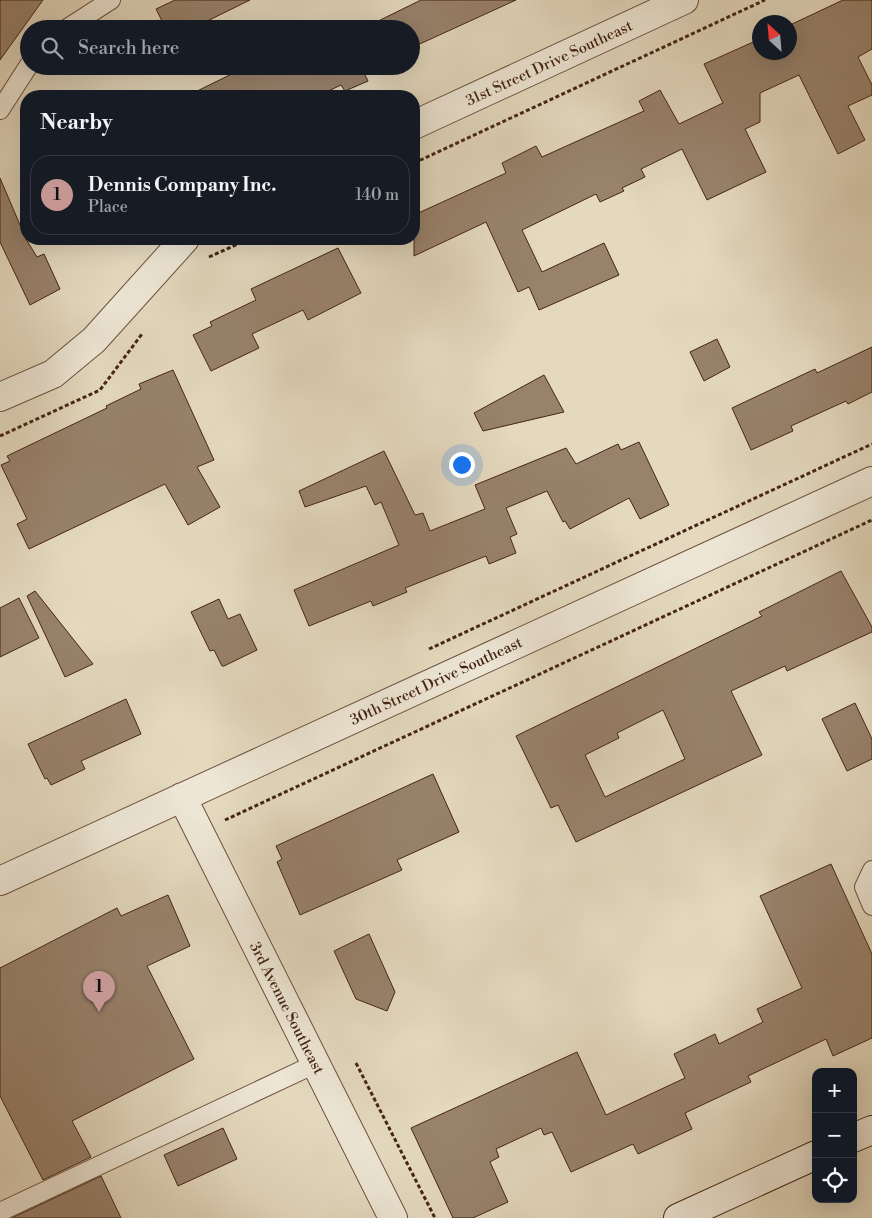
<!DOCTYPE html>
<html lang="en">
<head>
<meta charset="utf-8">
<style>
	:root { --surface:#171b24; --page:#242831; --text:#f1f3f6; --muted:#9ea1a6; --line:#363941; --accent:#c59692 }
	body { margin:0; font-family:"Libre Bodoni",serif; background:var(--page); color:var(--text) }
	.controls { position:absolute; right:15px; bottom:15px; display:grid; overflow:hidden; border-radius:10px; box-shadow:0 5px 20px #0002 }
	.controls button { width:45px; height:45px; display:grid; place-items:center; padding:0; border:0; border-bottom:1px solid var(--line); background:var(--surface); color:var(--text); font:25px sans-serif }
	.compass { position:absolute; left:752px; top:15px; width:45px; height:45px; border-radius:50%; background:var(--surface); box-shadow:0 5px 20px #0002; rotate:334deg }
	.you { position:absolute; left:461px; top:464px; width:18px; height:18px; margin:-12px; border:4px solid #fff; border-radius:50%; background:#1a73e8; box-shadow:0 0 0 8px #1a73e833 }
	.badge { display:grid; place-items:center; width:32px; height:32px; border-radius:50%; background:var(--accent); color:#111; font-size:16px; font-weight:700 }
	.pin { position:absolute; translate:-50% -41px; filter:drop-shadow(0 1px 2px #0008) }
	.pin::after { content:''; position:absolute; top:26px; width:18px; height:15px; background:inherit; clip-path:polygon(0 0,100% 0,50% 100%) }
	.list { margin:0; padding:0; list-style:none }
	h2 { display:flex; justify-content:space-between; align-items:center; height:65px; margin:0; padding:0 20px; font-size:21px }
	h2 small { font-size:16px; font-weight:400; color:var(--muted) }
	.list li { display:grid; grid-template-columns:32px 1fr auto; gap:15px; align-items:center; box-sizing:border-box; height:80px; margin:0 10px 10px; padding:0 10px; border:1px solid var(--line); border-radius:20px }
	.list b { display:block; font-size:19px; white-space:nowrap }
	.list p { margin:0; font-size:16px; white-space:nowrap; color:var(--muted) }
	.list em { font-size:16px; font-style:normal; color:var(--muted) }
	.icon { flex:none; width:28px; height:28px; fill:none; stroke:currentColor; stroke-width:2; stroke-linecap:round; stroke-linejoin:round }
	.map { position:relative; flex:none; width:872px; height:1218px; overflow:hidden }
	.search { position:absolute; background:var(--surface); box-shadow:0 5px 20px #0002; left:20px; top:20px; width:400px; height:55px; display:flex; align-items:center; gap:12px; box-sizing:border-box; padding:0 18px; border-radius:28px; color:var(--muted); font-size:19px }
	.panel { position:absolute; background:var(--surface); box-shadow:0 5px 20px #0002; left:20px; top:90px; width:400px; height:155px; border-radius:20px }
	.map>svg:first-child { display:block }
</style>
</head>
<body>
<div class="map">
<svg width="872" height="1218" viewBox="0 0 872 1218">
	<rect width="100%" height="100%" fill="#e4d9bf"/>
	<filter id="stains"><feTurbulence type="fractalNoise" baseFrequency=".004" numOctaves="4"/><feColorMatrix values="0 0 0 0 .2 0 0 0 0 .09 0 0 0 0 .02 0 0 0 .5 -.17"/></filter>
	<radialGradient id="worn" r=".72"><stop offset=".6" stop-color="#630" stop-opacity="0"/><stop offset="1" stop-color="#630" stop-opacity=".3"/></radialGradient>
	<path fill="#98826c" stroke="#452413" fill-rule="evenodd" d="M0 0H43L0 60Z
		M175 0H250L191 29H166L156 9Z
		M421 0H516L411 48V29H362Z
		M843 0H872V49L858 57 872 85V95L848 106 865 140 838 154 799 75 760 93V122L745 129 766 172 707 200 682 149 641 169 645 177 622 188 624 191 600 202 596 194 522 230 542 272 604 243 619 275 539 310 529 287 518 292 486 222 414 256V215L506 173 502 163 536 146 542 157 644 111 639 101 660 90 679 124 723 103 704 64 760 39V52H790V25Z
		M248 66H364L367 72 364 73 368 81 345 91 341 85 318 96H187Z
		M0 178 26 239 37 257 44 254 60 289 30 305 0 242Z
		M338 248 361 293 308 320 303 310 252 334 259 348 211 371 193 335 212 326 210 322 256 300 251 289Z
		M717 339 730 367 704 381 690 352Z
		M872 347V392L848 404 846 401 791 426 793 431 751 450 732 408 815 369 817 373Z
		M173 370 214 460 197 467 220 507 188 525 165 484 29 549 17 524 27 519 1 465 10 461 7 456 107 408 106 406 141 389 139 384Z
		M544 375 564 412 483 431 474 413Z
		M639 442 669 505 640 519 629 498 570 529 565 521 563 522 547 491 506 508 517 534 510 537 516 553 489 564 486 556 405 588 407 592 373 606 371 601 309 626 294 590 399 545 381 502 375 505 366 486 305 507 299 491 384 451 415 515 423 513 430 531 485 509 475 485 566 448 576 464 618 444 621 450Z
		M841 571 872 627V632L787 671 785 666 731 691 762 755 576 842 558 805 551 808 516 736 762 616 759 612ZM663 710 685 759 605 797 585 755 619 738 617 733Z
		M35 591 93 664 65 677 27 596Z
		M19 598 39 638 0 657V608Z
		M219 599 228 619 240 614 257 650 224 666H222L214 650 210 651 191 612Z
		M126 699 141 734 81 761 85 769 51 785 47 778 45 779 28 744Z
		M855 703 872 739V759L847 771 822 719Z
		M433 774 459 832 397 860 402 870 300 915 277 862 282 859 276 846Z
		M831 864 872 954V1038L833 1056 826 1039 748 1076 751 1082 685 1113 692 1129 638 1154 633 1144 571 1172 552 1132 544 1135 541 1128 496 1149 499 1157 490 1162 508 1202 473 1218H453L411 1128 577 1052 606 1115 685 1078 674 1054 715 1034 719 1044 763 1022 757 1009 802 988 760 896Z
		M168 895 190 946 147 966 194 1059 72 1121 91 1157 43 1180 0 1096V968L117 908 121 916Z
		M369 934 395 992 387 1011 356 999 334 951Z
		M223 1128 237 1159 178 1186 164 1155Z
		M101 1176 121 1218H12Z"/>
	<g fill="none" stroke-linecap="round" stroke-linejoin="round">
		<defs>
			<path id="service" d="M66 29 111 0
				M0 110 29 65
				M872 870 864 887 872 906
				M0 1212 315 1064"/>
			<path id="minor" d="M414 125 684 0
				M0 397 53 374 94 340 185 239
				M182 797 393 1218
				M0 881 872 481"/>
			<path id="secondary" d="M853 1138 872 1130
				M678 1218 816 1155"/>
		</defs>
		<use href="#service" stroke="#6d513e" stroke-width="20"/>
		<use href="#minor" stroke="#6d513e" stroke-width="30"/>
		<use href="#secondary" stroke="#452413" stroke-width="30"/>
		<path stroke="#452413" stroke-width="3" stroke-dasharray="4 2.5" stroke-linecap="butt" d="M414 163 765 0
			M209 257 249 239
			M0 436 100 390 142 334
			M429 649 872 444
			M225 820 872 520
			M356 1063 435 1218"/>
		<use href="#service" stroke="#ede6d5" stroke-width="18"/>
		<use href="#minor" stroke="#ede6d5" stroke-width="28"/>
		<use href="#secondary" stroke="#ede6d5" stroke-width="28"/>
	</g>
	<g text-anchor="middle" stroke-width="4.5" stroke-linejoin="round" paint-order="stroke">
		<g font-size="15" fill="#452413" stroke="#ede6d5">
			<text transform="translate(549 63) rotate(-25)" y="5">31st Street Drive Southeast</text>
			<text transform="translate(436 681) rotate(-25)" y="5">30th Street Drive Southeast</text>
			<text transform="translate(287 1008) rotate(63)" y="5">3rd Avenue Southeast</text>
		</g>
	</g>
	<rect width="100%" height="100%" filter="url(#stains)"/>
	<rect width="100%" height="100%" fill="url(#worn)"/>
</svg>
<div class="controls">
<button>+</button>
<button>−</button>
<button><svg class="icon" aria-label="locate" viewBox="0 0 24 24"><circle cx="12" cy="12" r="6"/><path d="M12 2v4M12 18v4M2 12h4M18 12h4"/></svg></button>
</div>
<svg class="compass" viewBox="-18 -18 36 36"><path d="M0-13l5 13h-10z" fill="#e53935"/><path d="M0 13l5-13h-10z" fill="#9ea1a6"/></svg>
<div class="you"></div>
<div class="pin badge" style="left:99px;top:1012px">1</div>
<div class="search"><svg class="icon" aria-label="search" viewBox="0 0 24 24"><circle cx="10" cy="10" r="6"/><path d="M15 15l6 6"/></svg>Search here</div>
<section class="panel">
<h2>Nearby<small></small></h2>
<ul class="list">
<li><span class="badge">1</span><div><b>Dennis Company Inc.</b><p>Place</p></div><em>140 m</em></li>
</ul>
</section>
</div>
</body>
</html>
